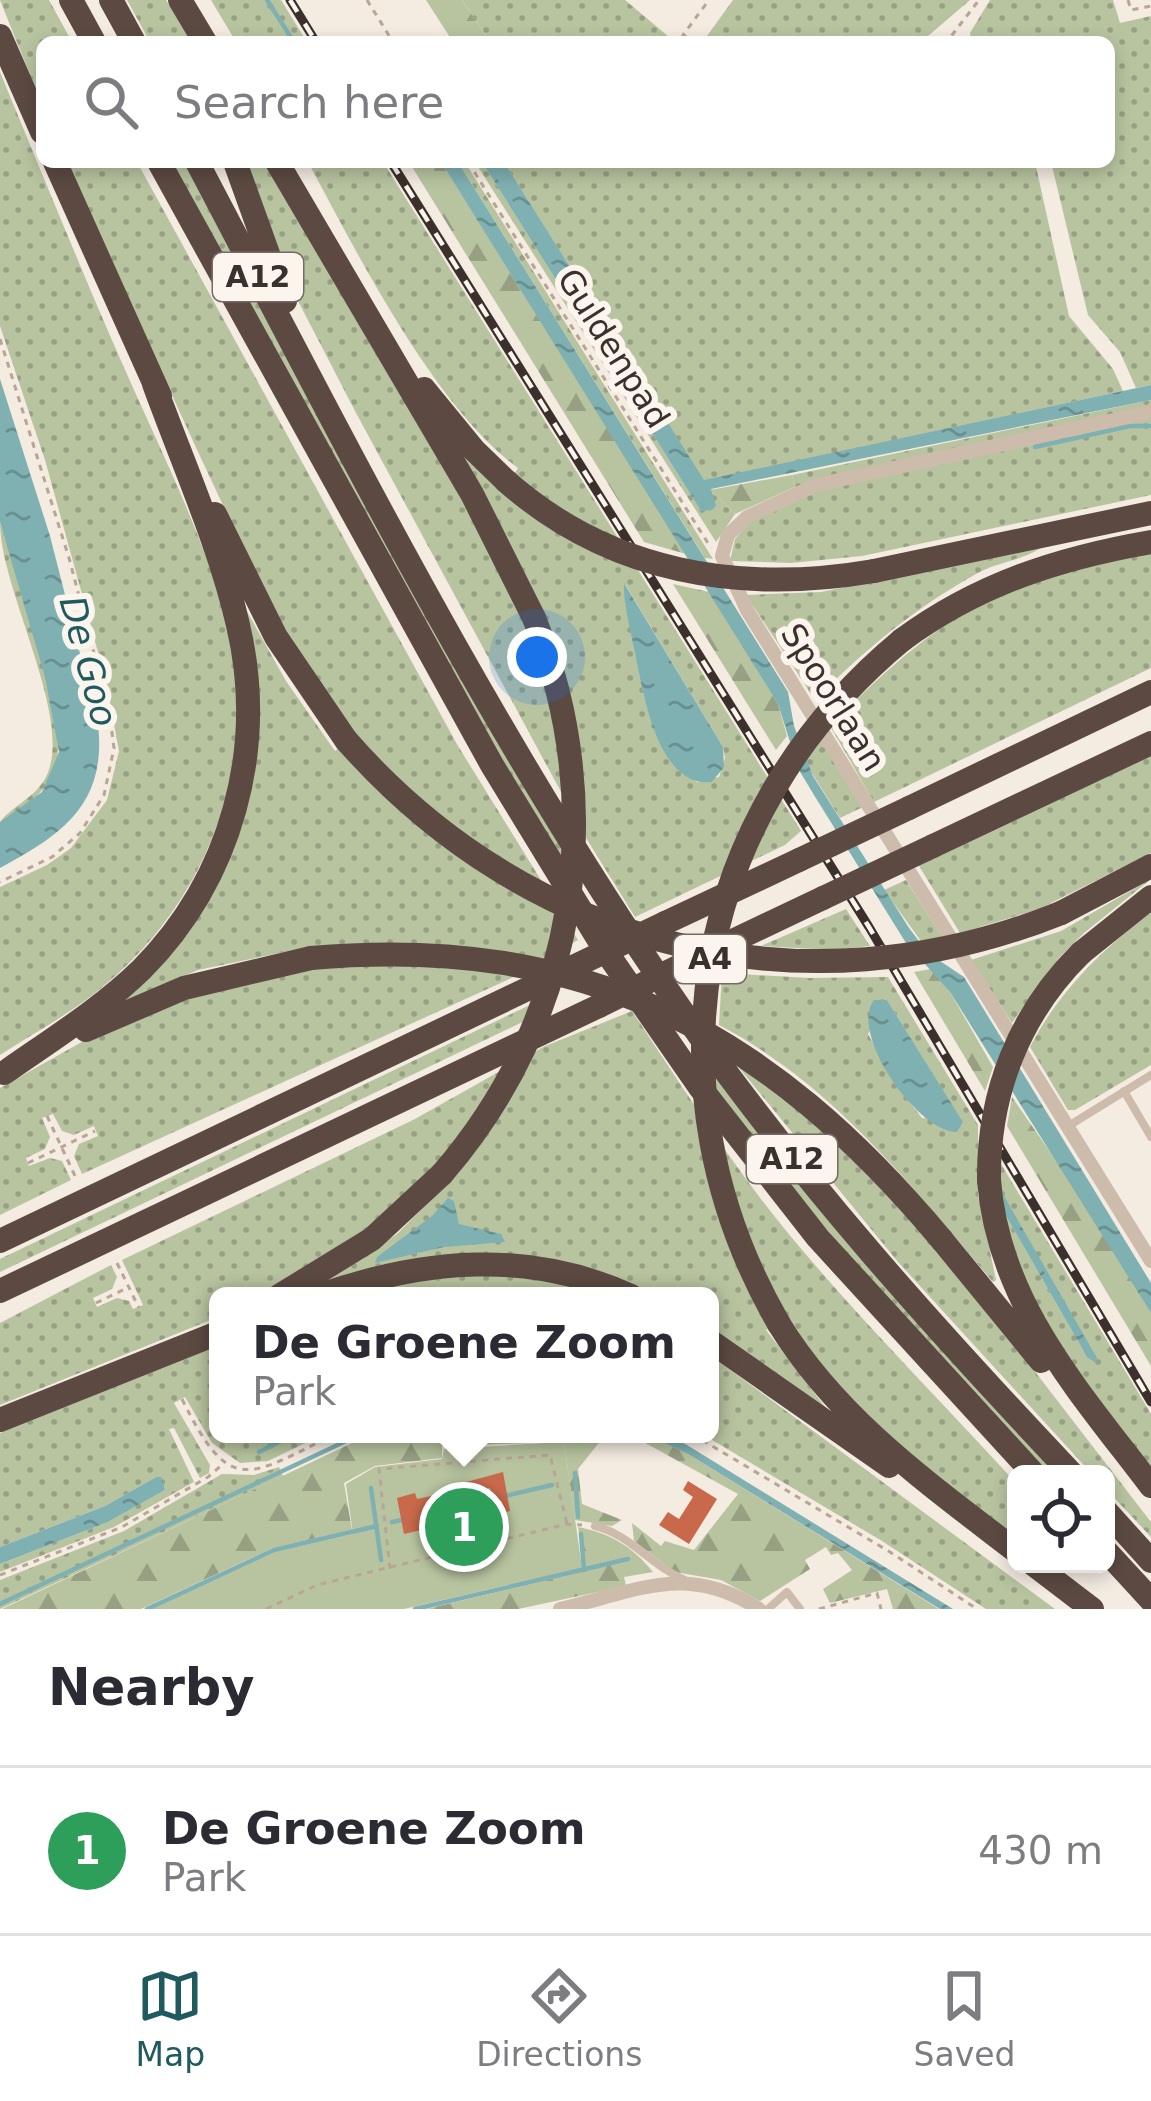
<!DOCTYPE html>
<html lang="en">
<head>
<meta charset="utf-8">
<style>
	:root { --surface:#fff; --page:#f2f2f3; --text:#2b2b33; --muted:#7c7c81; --line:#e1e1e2; --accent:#1f5a5e }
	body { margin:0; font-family:"DejaVu Sans",sans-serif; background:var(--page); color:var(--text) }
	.controls { position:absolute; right:36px; bottom:36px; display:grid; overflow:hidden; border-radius:18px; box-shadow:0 6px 18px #0003 }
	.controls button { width:108px; height:108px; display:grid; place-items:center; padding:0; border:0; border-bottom:3px solid var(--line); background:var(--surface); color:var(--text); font:60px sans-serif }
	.you { position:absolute; left:537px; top:657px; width:42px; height:42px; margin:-30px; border:9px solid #fff; border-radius:50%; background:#1a73e8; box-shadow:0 0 0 18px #1a73e833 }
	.badge { display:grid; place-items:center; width:78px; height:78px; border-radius:50%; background:var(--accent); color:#fff; font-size:39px; font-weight:700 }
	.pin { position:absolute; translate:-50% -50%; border:6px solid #fff; box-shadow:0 3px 12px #0006 }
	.popup { position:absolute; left:209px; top:1287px; width:510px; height:156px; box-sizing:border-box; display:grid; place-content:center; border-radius:18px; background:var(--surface); filter:drop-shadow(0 3px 9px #0005); font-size:39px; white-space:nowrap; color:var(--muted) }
	.popup b { font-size:45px; color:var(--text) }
	.popup::after { content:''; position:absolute; left:50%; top:100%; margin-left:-24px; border:24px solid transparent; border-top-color:var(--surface) }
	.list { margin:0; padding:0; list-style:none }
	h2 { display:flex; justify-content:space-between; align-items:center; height:156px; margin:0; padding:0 48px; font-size:51px }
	h2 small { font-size:39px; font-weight:400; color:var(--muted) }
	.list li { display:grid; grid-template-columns:78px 1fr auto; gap:36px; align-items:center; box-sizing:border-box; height:168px; padding:0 48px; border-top:3px solid var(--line) }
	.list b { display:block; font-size:45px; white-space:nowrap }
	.list p { margin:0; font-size:39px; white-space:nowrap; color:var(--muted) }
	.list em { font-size:39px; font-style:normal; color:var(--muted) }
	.icon { flex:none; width:66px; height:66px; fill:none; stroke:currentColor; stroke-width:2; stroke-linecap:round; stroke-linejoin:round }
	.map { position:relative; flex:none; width:1151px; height:1609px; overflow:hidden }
	.search { position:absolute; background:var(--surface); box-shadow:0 6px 18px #0003; left:36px; right:36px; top:36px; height:132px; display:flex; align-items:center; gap:30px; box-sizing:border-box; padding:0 42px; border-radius:18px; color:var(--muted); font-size:45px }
	.sheet { height:324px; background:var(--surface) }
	nav { display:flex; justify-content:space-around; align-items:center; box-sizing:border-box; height:168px; border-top:3px solid var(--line); background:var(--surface); font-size:33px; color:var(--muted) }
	nav a { display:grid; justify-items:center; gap:6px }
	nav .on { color:var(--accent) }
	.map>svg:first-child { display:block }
</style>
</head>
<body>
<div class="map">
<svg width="1151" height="1609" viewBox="0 0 1151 1609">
	<defs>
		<pattern id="grass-dots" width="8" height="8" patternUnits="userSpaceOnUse" patternTransform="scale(3)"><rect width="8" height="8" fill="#b8c4a0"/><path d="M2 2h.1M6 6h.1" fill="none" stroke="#97a083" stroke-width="1.8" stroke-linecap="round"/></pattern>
		<pattern id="forest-firs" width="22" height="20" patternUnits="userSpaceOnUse" patternTransform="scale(3)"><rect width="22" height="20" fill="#b8c4a0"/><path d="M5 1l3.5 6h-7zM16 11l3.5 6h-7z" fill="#97a083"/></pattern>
		<pattern id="water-ripples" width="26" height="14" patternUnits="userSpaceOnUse" patternTransform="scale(3)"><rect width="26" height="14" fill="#7fb0b2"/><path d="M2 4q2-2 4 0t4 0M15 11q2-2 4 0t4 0" fill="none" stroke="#699091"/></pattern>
	</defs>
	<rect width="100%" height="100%" fill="#f4ebe1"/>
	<path fill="url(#grass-dots)" fill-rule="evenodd" d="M0 0H49L72 42H42V105Z
		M127 0H166L192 42H150Z
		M211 0H281L307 42H236Z
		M462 0H625L675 42H490Z
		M733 0H970L921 42H725L707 36Z
		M990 0H1113L1120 23 1151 16V385L1136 388 1120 352 1088 315 1051 162H1109V42H971L970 33Z
		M0 72C44 178 87 285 134 390 166 461 201 533 223 608 264 747 215 893 106 984 74 1012 35 1032 0 1055V887L47 865 71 848 107 800 119 751 106 681 45 460 0 326Z
		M67 162H137L458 746 578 940 518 975 82 1174 74 1156 79 1144 98 1136 94 1126 74 1135 62 1131 53 1114 42 1118 50 1137 45 1149 26 1158 29 1166 50 1158 62 1161 71 1180 0 1215V1088L112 1025 313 946 198 970 93 1016 127 988 242 804 235 590 286 681 335 751 356 733C303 680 262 588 230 520 174 402 121 282 67 162Z
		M171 162H190L568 849 566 871 478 719Z
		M245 162H266L546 618 457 448 502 492 518 468C435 408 357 253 308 162H383L801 831 785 845 635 917 586 838 355 411 296 297ZM625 584 723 747 725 758 719 777 697 782C649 751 643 691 633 640 630 622 623 601 625 584Z
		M458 162H465L713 559 705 558Z
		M475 162H482L701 511 710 490 735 514 716 542Z
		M504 162H1035L1069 316 1113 369 1123 391 704 481Z
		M1151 400V408L795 487 792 475Z
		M1151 418V495L862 556 791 563 730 561 735 539 749 523 827 486Z
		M0 522C15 573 70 718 56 764 47 794 25 807 0 822 12 806 35 798 46 777 75 719 0 591 0 522Z
		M1043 546C1028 559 997 562 976 574 915 608 864 650 815 700L746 595 821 592Z
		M1151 553V668L874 802 830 726C888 667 953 607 1033 580 1070 567 1112 562 1151 553Z
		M824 737 863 807 840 818 805 762Z
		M1151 756V853L1039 909 960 933 916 861Z
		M1151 879 1084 933 1058 959 1012 1023 971 960 1061 931Z
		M906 880 942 937 921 941 884 890Z
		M846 909 870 946 831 950 761 946Z
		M1151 912V1065L1075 1110H1068L1030 1047C1059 991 1102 950 1151 912Z
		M722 973 809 978 888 977 978 1125V1195L996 1280 993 1282C912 1186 832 1084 719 1025ZM887 1000 962 1121 922 1118 896 1085 868 1034Z
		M538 1001 531 1018 0 1272V1259Z
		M632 1011C683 1088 733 1167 792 1238 863 1323 941 1401 1016 1483V1539C932 1472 845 1410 789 1317L766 1330 829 1412 710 1333V1296H647L586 1272 355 1277 305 1294 397 1234 453 1178 423 1185 308 1274 264 1296H218V1317L0 1405V1323L111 1265 117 1277 112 1289 93 1298 97 1307 117 1298 129 1301 133 1309 143 1305 122 1260 415 1119 543 1047Z
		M731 1058 760 1076 879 1180 1013 1343 1151 1522V1537L1106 1489V1474H1092L898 1262Z
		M716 1069 1062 1474H1047L871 1285 717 1095Z
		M1001 1164 1151 1414V1477L1129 1450 1018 1278 1001 1207 1087 1357 1000 1189Z
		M499 1274 557 1283 602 1296H350L408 1280Z
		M218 1346V1434H324L268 1461 240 1463 212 1443 185 1397 174 1403 210 1465 209 1473 200 1478 174 1428 169 1429 194 1482 114 1527 0 1572V1564L108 1522 165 1490 156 1477 105 1506 0 1547V1433Z
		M710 1355 1055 1609H986L882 1541 702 1434H710Z
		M279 1467 283 1476 0 1609V1580L124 1531 222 1474 254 1475Z"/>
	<path fill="url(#forest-firs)" d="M426 0H462L490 42H453Z
		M409 162H441L686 554 644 542Z
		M792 475 795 487 735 514 710 490Z
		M673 584 709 592 778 704 787 736 776 750Z
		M931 969 950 992 993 1067 985 1091 914 972Z
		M1012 1097 1090 1210 1151 1313V1366L1007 1126Z
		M371 1434H606L578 1469 582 1504 622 1520 612 1526 575 1520 564 1442 442 1446V1458L375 1466 344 1483 352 1530 273 1548 141 1609H2Z
		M629 1434H645L688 1454 939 1609H893L887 1589 830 1603 823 1589 852 1570 838 1553 831 1555 826 1547 805 1560 810 1569 760 1601 721 1580 675 1572 634 1541 632 1523 661 1546 665 1541 694 1550 738 1494Z
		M578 1527C610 1533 633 1547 653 1572L624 1577 626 1586 518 1609H426L585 1571Z"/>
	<path fill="#b8c4a0" d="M564 1442 582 1568 404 1609H151L274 1552 353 1534 346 1484 375 1467 442 1459 444 1449Z"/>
	<path fill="url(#water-ripples)" d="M441 162H458L788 692 794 726 813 776 909 928 928 953 964 977 1151 1283V1313L950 992 906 943 814 795 799 770 778 704Z
		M482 162H504L704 480 1151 385V400L711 489 716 506 712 510 701 511Z
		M0 379 50 536 98 724C107 804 63 834 0 868V822L42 792 59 752 45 677 0 522Z
		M624 583 723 747 724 767 712 782C656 789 642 686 634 648 630 627 623 603 624 583Z
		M874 1000H887L963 1122 957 1132C918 1133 848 1033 874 1000Z
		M1000 1189 1097 1358 1096 1363 1087 1357 1001 1207Z
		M448 1198 454 1201 459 1224 501 1234 505 1242 444 1247 375 1263 377 1257 432 1216Z
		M645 1434H665L687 1445 953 1609H940L688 1454Z
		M156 1477H161L165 1490 108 1522 0 1564V1547L105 1506Z"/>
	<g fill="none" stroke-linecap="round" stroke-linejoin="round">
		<path stroke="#7fb0b2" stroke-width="4.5" d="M267 0 294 42
			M1035 447 1130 426H1151
			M259 1452 295 1434
			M575 1473 578 1517
			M371 1488 381 1560
			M505 1496 552 1485
			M429 1514 494 1498
			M392 1522 406 1519
			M581 1534 584 1570
			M0 1604 361 1434
			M147 1609 274 1550 377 1526
			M415 1609 628 1559"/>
	</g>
	<path fill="#c8694b" d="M503 1472 510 1511 496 1514 490 1488 463 1496 459 1484Z
		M688 1481 717 1499 689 1544 659 1525 668 1512 679 1519 693 1497 683 1490Z
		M415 1493 417 1499 431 1496 435 1515 445 1512 448 1524 404 1534 397 1498Z"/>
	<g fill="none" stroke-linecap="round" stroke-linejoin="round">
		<path stroke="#b9a596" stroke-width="3" stroke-dasharray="6 6" stroke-linecap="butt" d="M367 0 393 42
			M1128 0 1131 10 1151 6
			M697 42 683 35 709 0
			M942 42 949 39 979 0
			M468 162 711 548
			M0 339 69 558 109 710 114 748 104 795 80 833 52 857 0 882
			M47 1116 76 1178
			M28 1163 95 1131
			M117 1263 139 1308
			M96 1303 127 1288
			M182 1399C230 1497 248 1477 335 1434
			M692 1434 890 1552 977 1609
			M390 1569 379 1469 550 1455 567 1524
			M0 1575 122 1527 208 1477 224 1463
			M266 1609 317 1585 567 1524 582 1525
			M819 1609 877 1593 881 1609"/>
		<path stroke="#cdbbac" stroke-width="8" d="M1124 1091 1151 1137
			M1070 1125 1151 1075
			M595 1526C630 1534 650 1565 683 1579
			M768 1609 787 1592 800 1609"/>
		<path stroke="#cdbbac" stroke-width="14" d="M1151 412 816 485 747 517 728 535 722 556 747 610 1151 1261
			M560 1609C638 1591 686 1562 759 1609"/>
		<path stroke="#5c4a42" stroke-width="24" d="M71 0 94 42
			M111 0 134 42
			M180 0 205 42
			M0 36 42 132
			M55 162 160 396
			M159 162 492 765 605 950 699 1086 818 1238 1034 1474
			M197 162C348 449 496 744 682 1011 798 1177 933 1327 1072 1474
			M235 162 285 301
			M277 162 472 494 534 618
			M424 389 474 450 506 481
			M215 514 276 637 346 740
			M874 571 1151 513
			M902 640C978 584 1059 558 1151 542
			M909 808 1151 692
			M933 846 1151 743
			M1061 913 1151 866
			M665 923 799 860
			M1081 953 1151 897
			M703 955 823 898
			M86 1030 184 988 311 958
			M4 1073C51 1040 101 1009 142 969 232 878 267 748 238 625 220 546 182 461 154 384
			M989 1180C998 1303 1080 1392 1151 1486
			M942 1240 1041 1361
			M0 1241 561 973
			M0 1291 599 1006
			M279 1296 372 1239 442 1174
			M318 1296C423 1259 528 1249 631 1296
			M779 1324C837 1419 929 1484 1016 1551
			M710 1341 889 1466
			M0 1420 218 1333
			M1106 1511 1151 1561
			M1106 1551 1151 1600
			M1033 1564 1092 1609"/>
		<defs>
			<path id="rail" d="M290 0 316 42
				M391 162 869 927 1151 1402"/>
		</defs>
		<use href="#rail" stroke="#3b302b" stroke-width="9"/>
		<use href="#rail" stroke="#fbf5ee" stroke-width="4.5" stroke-dasharray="14" stroke-linecap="butt"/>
		<path stroke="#5c4a42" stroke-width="24" d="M506 481C610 573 740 594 874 571
			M346 740C529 949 803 1017 1061 913
			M799 860 909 808
			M823 898 933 846
			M311 958C587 934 768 1032 942 1240
			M573 967 665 923
			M599 1006 690 961
			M442 1174C577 1018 610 809 534 618
			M989 1180C988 1094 1019 1014 1081 953
			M779 1324C643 1089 693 813 902 640"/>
	</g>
	<g text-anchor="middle" stroke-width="12" stroke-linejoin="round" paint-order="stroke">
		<g fill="#fbf5ee" stroke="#756b66" stroke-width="3">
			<rect x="213" y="253" width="90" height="48" rx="9"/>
			<rect x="674" y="935" width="72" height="48" rx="9"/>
			<rect x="747" y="1135" width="90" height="48" rx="9"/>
		</g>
		<g font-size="30" font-weight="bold" fill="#3b302b">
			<text x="258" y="287">A12</text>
			<text x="710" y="969">A4</text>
			<text x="792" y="1169">A12</text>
		</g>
		<g font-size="33" fill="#3b302b" stroke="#fbf5ee">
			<text transform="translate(614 348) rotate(58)" y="12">Guldenpad</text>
			<text transform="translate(834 697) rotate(58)" y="12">Spoorlaan</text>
		</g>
		<g font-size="36" font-style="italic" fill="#1f5a5e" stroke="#fbf5ee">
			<text transform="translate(89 661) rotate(75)" y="13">De Goo</text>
		</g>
	</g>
</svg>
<div class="controls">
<button><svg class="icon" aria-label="locate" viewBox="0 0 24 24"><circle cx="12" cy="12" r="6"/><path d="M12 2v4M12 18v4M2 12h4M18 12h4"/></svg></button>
</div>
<div class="you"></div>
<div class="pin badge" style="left:464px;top:1527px;background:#2e9e5b">1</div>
<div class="popup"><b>De Groene Zoom</b>Park</div>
<div class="search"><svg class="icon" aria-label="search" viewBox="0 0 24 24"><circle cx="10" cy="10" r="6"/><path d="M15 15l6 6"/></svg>Search here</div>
</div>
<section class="sheet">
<h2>Nearby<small></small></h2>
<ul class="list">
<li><span class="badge" style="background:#2e9e5b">1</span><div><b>De Groene Zoom</b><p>Park</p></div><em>430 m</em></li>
</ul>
</section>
<nav>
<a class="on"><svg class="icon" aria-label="map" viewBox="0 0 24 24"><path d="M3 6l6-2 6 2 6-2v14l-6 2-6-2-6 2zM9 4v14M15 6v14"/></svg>Map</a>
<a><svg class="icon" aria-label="directions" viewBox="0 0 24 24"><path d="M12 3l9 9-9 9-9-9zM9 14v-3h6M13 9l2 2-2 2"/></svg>Directions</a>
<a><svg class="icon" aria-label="saved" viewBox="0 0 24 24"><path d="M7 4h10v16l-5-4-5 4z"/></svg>Saved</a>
</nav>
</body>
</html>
